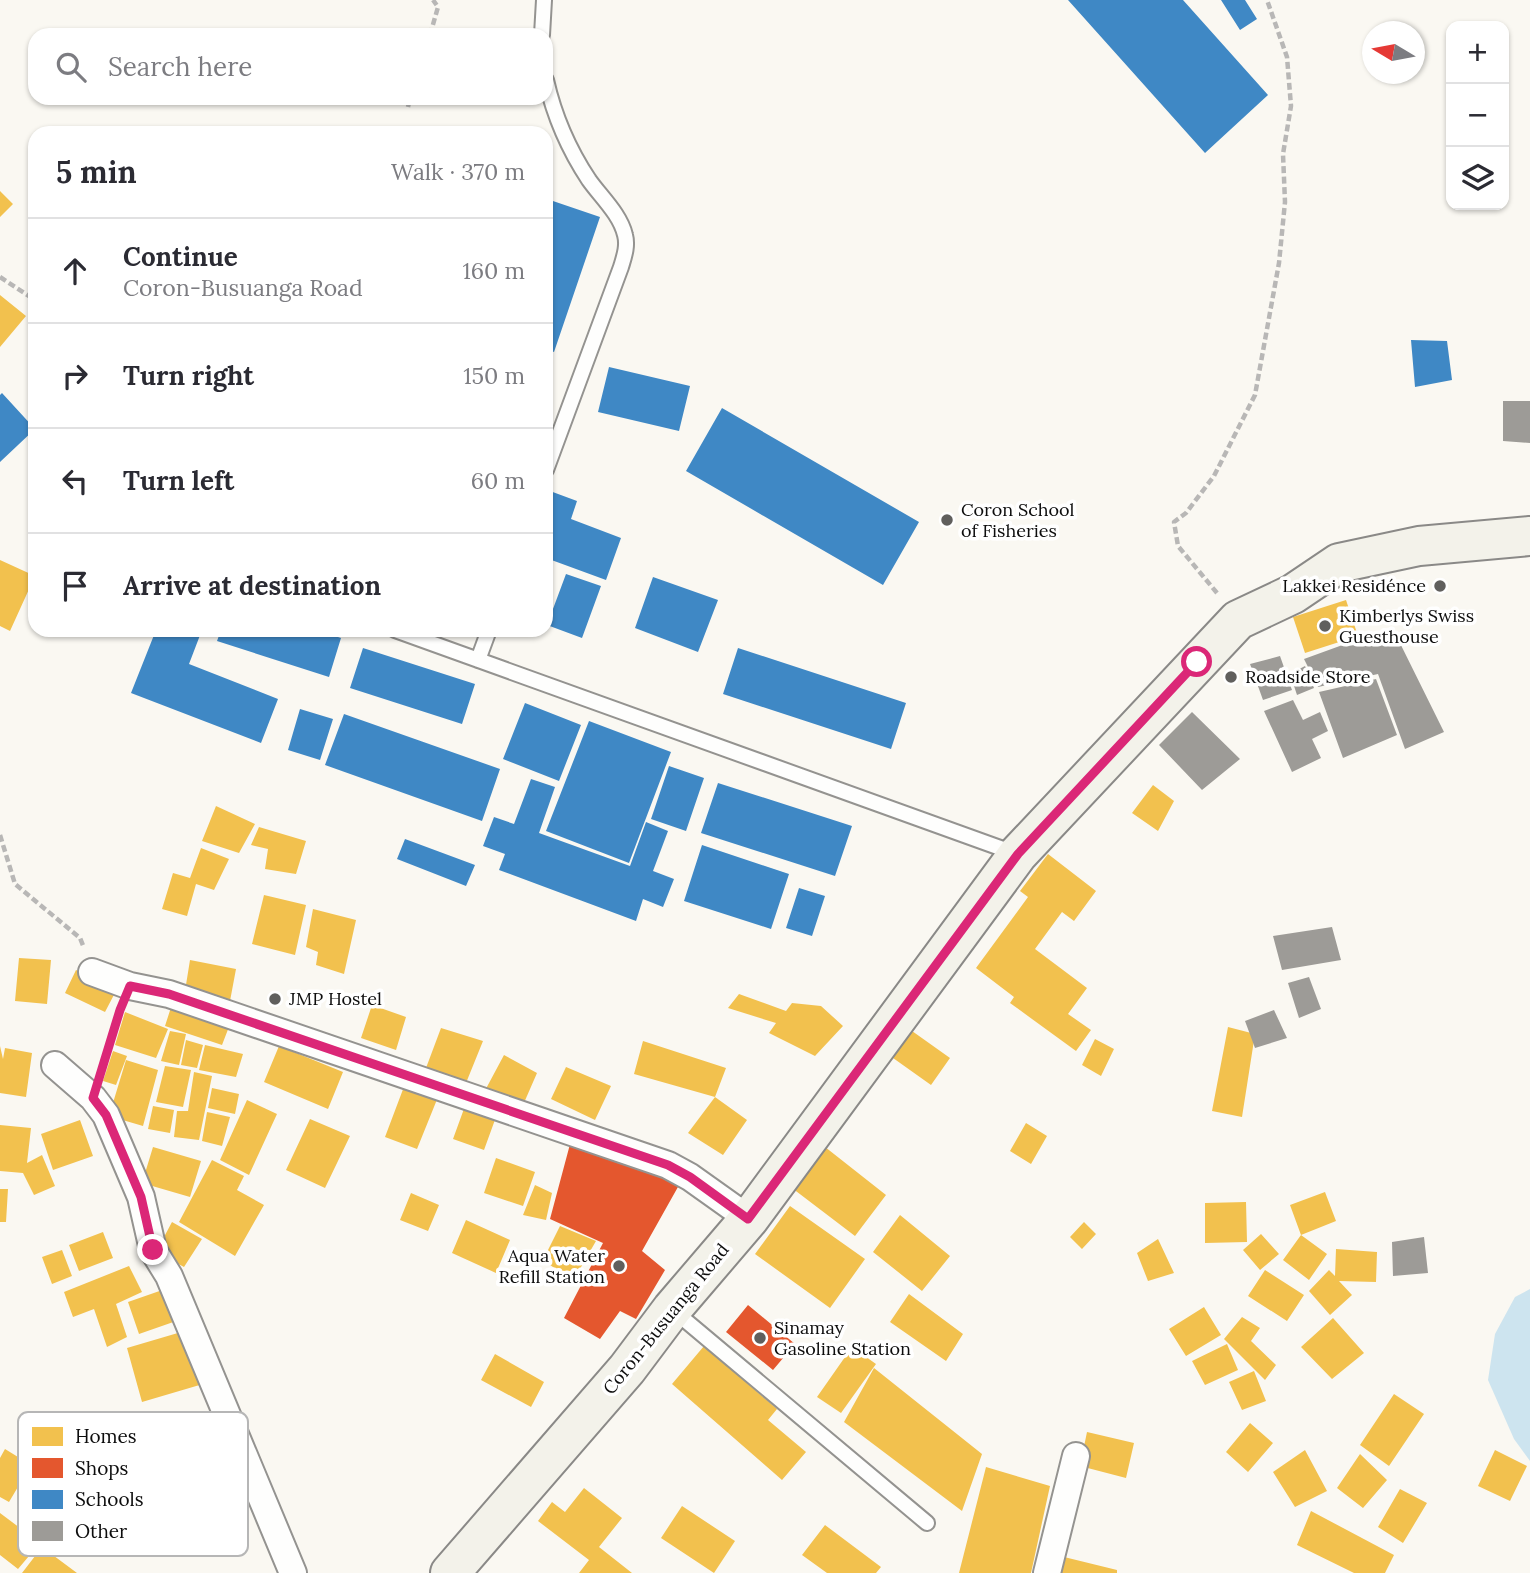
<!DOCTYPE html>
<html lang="en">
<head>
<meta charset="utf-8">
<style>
	:root { --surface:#fff; --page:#f2f2f3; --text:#2b2b33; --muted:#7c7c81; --line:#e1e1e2 }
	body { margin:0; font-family:Lora,serif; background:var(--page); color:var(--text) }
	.controls { position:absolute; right:21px; top:21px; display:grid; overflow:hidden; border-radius:14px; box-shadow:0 2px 5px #0004 }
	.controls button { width:63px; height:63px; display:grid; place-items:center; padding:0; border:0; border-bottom:2px solid var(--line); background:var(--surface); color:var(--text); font:35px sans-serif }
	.compass { position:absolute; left:1362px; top:21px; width:63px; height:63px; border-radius:50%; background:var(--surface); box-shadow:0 2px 5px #0004; rotate:280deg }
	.stop { position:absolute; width:21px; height:21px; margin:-16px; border:5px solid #db2777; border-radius:50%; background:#fff }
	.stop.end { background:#db2777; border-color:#fff; box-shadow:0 2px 7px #0008 }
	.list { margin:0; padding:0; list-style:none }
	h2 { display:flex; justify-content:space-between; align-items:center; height:91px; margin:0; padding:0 28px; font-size:30px }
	h2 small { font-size:23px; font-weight:400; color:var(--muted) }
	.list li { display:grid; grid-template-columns:46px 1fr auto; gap:21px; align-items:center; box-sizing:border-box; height:105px; padding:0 28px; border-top:2px solid var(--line) }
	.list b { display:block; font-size:26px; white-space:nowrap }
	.list p { margin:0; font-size:23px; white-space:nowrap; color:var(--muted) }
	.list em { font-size:23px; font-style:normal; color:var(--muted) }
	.icon { flex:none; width:38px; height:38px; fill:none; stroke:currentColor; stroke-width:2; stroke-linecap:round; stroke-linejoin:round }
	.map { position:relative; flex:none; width:1530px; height:1573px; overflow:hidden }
	.search { position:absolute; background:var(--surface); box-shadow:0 2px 5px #0004; left:28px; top:28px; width:525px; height:77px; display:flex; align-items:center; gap:18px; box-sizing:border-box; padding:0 24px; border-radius:21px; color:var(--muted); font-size:26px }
	.panel { position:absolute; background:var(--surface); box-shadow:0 2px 5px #0004; left:28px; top:126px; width:525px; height:511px; border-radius:21px }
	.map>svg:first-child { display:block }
</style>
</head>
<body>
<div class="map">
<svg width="1530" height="1573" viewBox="0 0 1530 1573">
	<rect width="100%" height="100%" fill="#faf8f2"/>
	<path fill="#cde4ef" d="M1530 1289V1461L1514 1439 1488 1380 1495 1334 1515 1297Z"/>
	<path fill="#f2c14e" d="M0 191 13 204 0 217Z
		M0 295 26 316 0 347Z
		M0 560 35 576 10 631 0 626Z
		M1346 600 1358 636 1305 653 1293 617Z
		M1153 785 1174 801 1158 831 1132 813Z
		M216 806 255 824 239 853 202 841Z
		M259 827 306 841 296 874 265 869 268 849 251 845Z
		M201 848 229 859 214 890 196 884 187 916 162 909 173 873 190 878Z
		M1048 854 1096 891 1074 921 1062 912 1035 949 1087 988 1068 1014 1091 1030 1076 1051 1010 1003 1014 997 976 968 1028 897 1020 891Z
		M264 895 306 905 295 955 252 944Z
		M313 909 356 920 344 974 316 965 318 952 306 947Z
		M19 958 51 960 47 1004 15 1001Z
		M190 960 236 969 230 1001 185 991Z
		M76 970 117 989 105 1012 65 993Z
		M739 994 786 1011 792 1003 821 1006 843 1026 815 1056 769 1033 776 1023 728 1008Z
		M174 998 232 1019 222 1045 165 1026Z
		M372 1005 406 1017 396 1050 361 1038Z
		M125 1012 168 1029 156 1058 115 1045Z
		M905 1026 950 1058 931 1085 886 1053Z
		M1228 1027 1255 1034 1242 1117 1212 1111Z
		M441 1028 483 1041 466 1083 426 1068Z
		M170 1031 186 1034 179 1065 161 1061Z
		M1095 1039 1114 1049 1101 1076 1082 1065Z
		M186 1040 203 1045 197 1068 181 1065Z
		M643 1041 726 1068 715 1097 634 1074Z
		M205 1045 243 1054 236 1077 199 1070Z
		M0 1046 3 1059 5 1048 32 1053 26 1097 0 1093Z
		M279 1046 343 1072 328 1109 264 1082Z
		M113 1051 127 1056 116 1085 103 1081Z
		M504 1055 537 1073 520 1112 481 1098Z
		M126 1060 158 1070 143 1126 109 1116Z
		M165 1066 191 1070 183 1107 156 1102Z
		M566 1067 611 1086 595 1120 551 1099Z
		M194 1072 212 1076 199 1140 174 1137 177 1111H188Z
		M405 1084 438 1097 417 1149 385 1137Z
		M212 1088 239 1094 235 1114 208 1108Z
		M715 1097 747 1120 723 1155 688 1133Z
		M247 1100 277 1114 249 1175 220 1160Z
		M153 1106 174 1110 170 1133 148 1129Z
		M465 1106 496 1117 484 1150 453 1139Z
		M207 1112 230 1117 222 1146 202 1141Z
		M310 1119 350 1136 325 1188 286 1170Z
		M80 1120 93 1156 53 1170 41 1134Z
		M1026 1123 1047 1136 1031 1164 1010 1151Z
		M0 1125 31 1128 27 1163 42 1155 55 1186 34 1195 23 1173 0 1171Z
		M820 1143 886 1195 855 1236 788 1185Z
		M153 1147 201 1161 190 1197 142 1183Z
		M496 1158 535 1172 523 1206 484 1193Z
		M212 1160 244 1176 237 1190 264 1205 235 1256 179 1222Z
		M535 1185 552 1193 546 1220 523 1215Z
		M0 1189H8L6 1222H0Z
		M1325 1192 1336 1221 1301 1235 1290 1205Z
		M411 1193 439 1205 428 1231 400 1220Z
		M1246 1202 1247 1242 1205 1243V1203Z
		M790 1206 865 1259 830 1308 755 1254Z
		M900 1215 950 1256 922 1291 873 1252Z
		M466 1220 510 1240 496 1273 452 1253Z
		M172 1222 202 1239 184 1267 156 1252Z
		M1084 1222 1096 1234 1082 1249 1070 1237Z
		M560 1226 596 1241 573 1281 543 1260Z
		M103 1232 113 1258 79 1271 69 1245Z
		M1261 1234 1279 1254 1260 1270 1243 1250Z
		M1301 1235 1327 1254 1309 1280 1283 1260Z
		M1158 1239 1174 1273 1148 1281 1137 1253Z
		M1336 1249 1377 1252 1376 1282 1339 1281 1352 1295 1330 1315 1309 1291 1329 1270 1335 1276Z
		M62 1250 72 1276 52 1284 42 1257Z
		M129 1266 142 1292 116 1304 127 1337 107 1347 94 1309 73 1317 64 1292Z
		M1265 1270 1304 1295 1287 1321 1248 1296Z
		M171 1287 182 1319 139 1334 128 1302Z
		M909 1294 963 1334 946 1361 890 1322Z
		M1204 1307 1221 1335 1186 1356 1169 1329Z
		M1242 1317 1260 1328 1251 1341 1276 1365 1265 1380 1224 1339Z
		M1333 1318 1364 1353 1332 1379 1301 1347Z
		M188 1330 203 1384 142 1402 127 1348Z
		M1227 1344 1238 1370 1205 1385 1192 1361Z
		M704 1346 777 1409 768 1420 806 1452 782 1480 672 1384Z
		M852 1347 876 1364 841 1413 817 1397Z
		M495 1354 544 1382 531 1407 481 1380Z
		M874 1368 982 1454 962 1511 844 1422Z
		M1254 1371 1266 1401 1242 1410 1229 1382Z
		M1394 1394 1424 1414 1389 1466 1360 1445Z
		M1250 1423 1273 1443 1248 1472 1226 1452Z
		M1087 1432 1134 1443 1126 1478 1080 1466Z
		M5 1449 31 1465 9 1502 0 1497V1458Z
		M1305 1450 1327 1491 1295 1507 1273 1472Z
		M1495 1450 1527 1466 1510 1501 1478 1486Z
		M1360 1454 1387 1480 1363 1508 1337 1488Z
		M986 1467 1050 1486 1031 1573H959Z
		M584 1488 622 1518 599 1547 632 1573H579L589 1560 538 1521 552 1502 565 1512Z
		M1400 1489 1427 1503 1403 1543 1378 1527Z
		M682 1506 735 1541 714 1573 661 1538Z
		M1311 1511 1394 1555 1385 1573H1354L1297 1545Z
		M0 1513 40 1543 18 1569 0 1555Z
		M825 1525 881 1567 876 1573H827L802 1555Z
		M42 1547 77 1573H22Z
		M1060 1556 1117 1570V1573H1056Z"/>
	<path fill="#e4572e" d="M573 1133 683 1178 642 1251 665 1270 636 1319 620 1311 600 1339 564 1318 603 1243 550 1219Z
		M748 1305 795 1344 773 1370 726 1332Z"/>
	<path fill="#3f88c5" d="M1068 0H1183L1268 95 1205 153Z
		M1221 0H1245L1257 19 1240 30Z
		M550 200 600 217 554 352 546 349V212Z
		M1411 340 1447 341 1452 380 1415 387Z
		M609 367 690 386 679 431 598 412Z
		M2 393 35 429 0 462V395Z
		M722 408 919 522 883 585 686 471Z
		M550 491 577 501 571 519 621 538 606 580 546 558V503Z
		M566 574 601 586 582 638 547 625Z
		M653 577 718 600 698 652 635 628Z
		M156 630H202L189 664 278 699 261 743 131 693Z
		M221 630H317L341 638 329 677 217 641Z
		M363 648 475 684 462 724 350 688Z
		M738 648 906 703 891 749 723 694Z
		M525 703 581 725 559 781 503 759Z
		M300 709 333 719 320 760 288 750Z
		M344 714 500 769 482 821 325 765Z
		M589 721 671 752 629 863 546 831Z
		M669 766 704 778 686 831 651 819Z
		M531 779 555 787 539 833 630 866 646 822 668 831 653 871 674 879 663 907 643 899 636 921 499 870 505 854 483 846 494 817 514 824Z
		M718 783 852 826 835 876 701 833Z
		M405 839 475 865 466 886 397 859Z
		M702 845 789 874 771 929 684 901Z
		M799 888 825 896 812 936 786 928Z"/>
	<path fill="#9d9b97" d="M1503 401H1530V443L1503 441Z
		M1392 627 1444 732 1405 749 1378 674 1318 687 1304 659Z
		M1280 656 1292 690 1263 700 1250 664Z
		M1305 666 1314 688 1297 695 1290 674Z
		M1376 679 1397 735 1343 758 1319 692Z
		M1293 700 1303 720 1320 712 1328 731 1312 739 1321 758 1292 772 1264 711Z
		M1192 712 1240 759 1202 790 1159 745Z
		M1332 927 1341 960 1282 970 1273 936Z
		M1309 977 1321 1009 1299 1018 1288 983Z
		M1274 1010 1287 1038 1255 1048 1245 1021Z
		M1424 1237 1428 1273 1393 1276 1392 1242Z"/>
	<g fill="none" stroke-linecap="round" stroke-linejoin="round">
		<defs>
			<path id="service" d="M542 35 544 0
				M546 80C554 115 569 150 589 180 601 197 620 214 625 235 628 246 624 257 621 267L546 470
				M395 630 1017 854
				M478 660 489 630
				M673 1310 927 1523"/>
			<path id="minor" d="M92 972 130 986 169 994 668 1165 690 1177 749 1219
				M55 1065 93 1098 106 1115 141 1197 153 1250 169 1276 293 1573
				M1047 1573 1076 1456"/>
			<path id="secondary" d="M450 1573 627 1369 672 1309 749 1219 1018 854 1238 620 1293 594 1339 563 1419 546 1530 536"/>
		</defs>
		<use href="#service" stroke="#949390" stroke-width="18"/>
		<use href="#minor" stroke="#949390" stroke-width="30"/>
		<use href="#secondary" stroke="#8a8987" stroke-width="42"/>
		<path stroke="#b8b7b6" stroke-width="4.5" stroke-dasharray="7 3.5" stroke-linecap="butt" d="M430 35 438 7 433 0
			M408 107 410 98
			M0 277 35 300
			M1217 593 1178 546 1174 522 1186 513 1214 476 1255 395 1279 263 1285 202 1283 154 1291 106 1287 57 1267 0
			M0 835 15 884 80 938 84 948
			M102 1070 120 1012"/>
		<use href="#service" stroke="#fefefd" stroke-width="14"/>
		<use href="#minor" stroke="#fefefd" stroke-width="26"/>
		<use href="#secondary" stroke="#f3f2ea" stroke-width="38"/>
	</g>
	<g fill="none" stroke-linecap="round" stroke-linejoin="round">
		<path stroke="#db2777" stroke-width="9" d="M153 1250 141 1197 106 1115 93 1098 120 1010 130 986 169 994 668 1165 690 1177 748 1219 1018 854 1197 662"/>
	</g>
	<g fill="#605f5d" stroke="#fff" stroke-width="2.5">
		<circle cx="947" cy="520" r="7"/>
		<circle cx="1440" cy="586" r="7"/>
		<circle cx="1325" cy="626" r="7"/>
		<circle cx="1231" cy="677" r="7"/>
		<circle cx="275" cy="999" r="7"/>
		<circle cx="619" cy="1266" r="7"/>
		<circle cx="760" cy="1338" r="7"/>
	</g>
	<g text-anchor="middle" stroke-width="7" stroke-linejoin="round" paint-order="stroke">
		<g font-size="18" fill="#0d0d0d" stroke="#fff" text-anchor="start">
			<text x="961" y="516">Coron School<tspan x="961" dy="21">of Fisheries</tspan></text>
			<text x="1426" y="592" text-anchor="end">Lakkei Residénce</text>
			<text x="1339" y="622">Kimberlys Swiss<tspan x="1339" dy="21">Guesthouse</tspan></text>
			<text x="1245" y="683">Roadside Store</text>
			<text x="289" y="1005">JMP Hostel</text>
			<text x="605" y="1262" text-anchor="end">Aqua Water<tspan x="605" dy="21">Refill Station</tspan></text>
			<text x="774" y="1334">Sinamay<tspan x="774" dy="21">Gasoline Station</tspan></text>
		</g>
		<g font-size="18" fill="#0d0d0d" stroke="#fff">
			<text transform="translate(666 1319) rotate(-51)" y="6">Coron-Busuanga Road</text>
		</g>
	</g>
	<rect x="18" y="1412" width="230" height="144" rx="10" fill="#fff" stroke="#b6b6b6" stroke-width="2"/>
	<rect x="32" y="1427" width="31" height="19" fill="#f2c14e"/>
	<rect x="32" y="1458" width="31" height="20" fill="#e4572e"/>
	<rect x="32" y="1490" width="31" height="19" fill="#3f88c5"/>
	<rect x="32" y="1521" width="31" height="20" fill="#9d9b97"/>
	<g font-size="19" fill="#0d0d0d">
		<text x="75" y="1443">Homes</text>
		<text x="75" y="1475">Shops</text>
		<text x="75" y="1506">Schools</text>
		<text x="75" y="1538">Other</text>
	</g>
</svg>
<div class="controls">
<button>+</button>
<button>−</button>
<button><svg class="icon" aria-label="layers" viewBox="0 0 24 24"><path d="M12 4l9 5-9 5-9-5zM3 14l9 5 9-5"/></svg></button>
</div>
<svg class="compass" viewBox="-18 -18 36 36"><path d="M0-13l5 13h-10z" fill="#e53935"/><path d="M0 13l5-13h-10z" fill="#7c7c81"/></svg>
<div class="stop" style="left:1197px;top:662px"></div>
<div class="stop end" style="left:153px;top:1250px"></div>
<div class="search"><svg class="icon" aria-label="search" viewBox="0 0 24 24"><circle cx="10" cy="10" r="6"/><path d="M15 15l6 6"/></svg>Search here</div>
<section class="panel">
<h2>5 min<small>Walk · 370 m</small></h2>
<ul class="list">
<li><svg class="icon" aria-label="ahead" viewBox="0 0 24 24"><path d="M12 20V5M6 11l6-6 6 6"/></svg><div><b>Continue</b><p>Coron-Busuanga Road</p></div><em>160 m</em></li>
<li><svg class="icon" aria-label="right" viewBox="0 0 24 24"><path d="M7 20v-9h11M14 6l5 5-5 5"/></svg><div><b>Turn right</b></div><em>150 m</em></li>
<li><svg class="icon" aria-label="left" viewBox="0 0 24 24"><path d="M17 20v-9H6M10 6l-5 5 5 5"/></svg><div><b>Turn left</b></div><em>60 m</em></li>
<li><svg class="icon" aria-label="arrive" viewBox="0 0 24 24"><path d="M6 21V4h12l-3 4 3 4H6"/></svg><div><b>Arrive at destination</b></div></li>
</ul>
</section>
</div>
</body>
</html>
